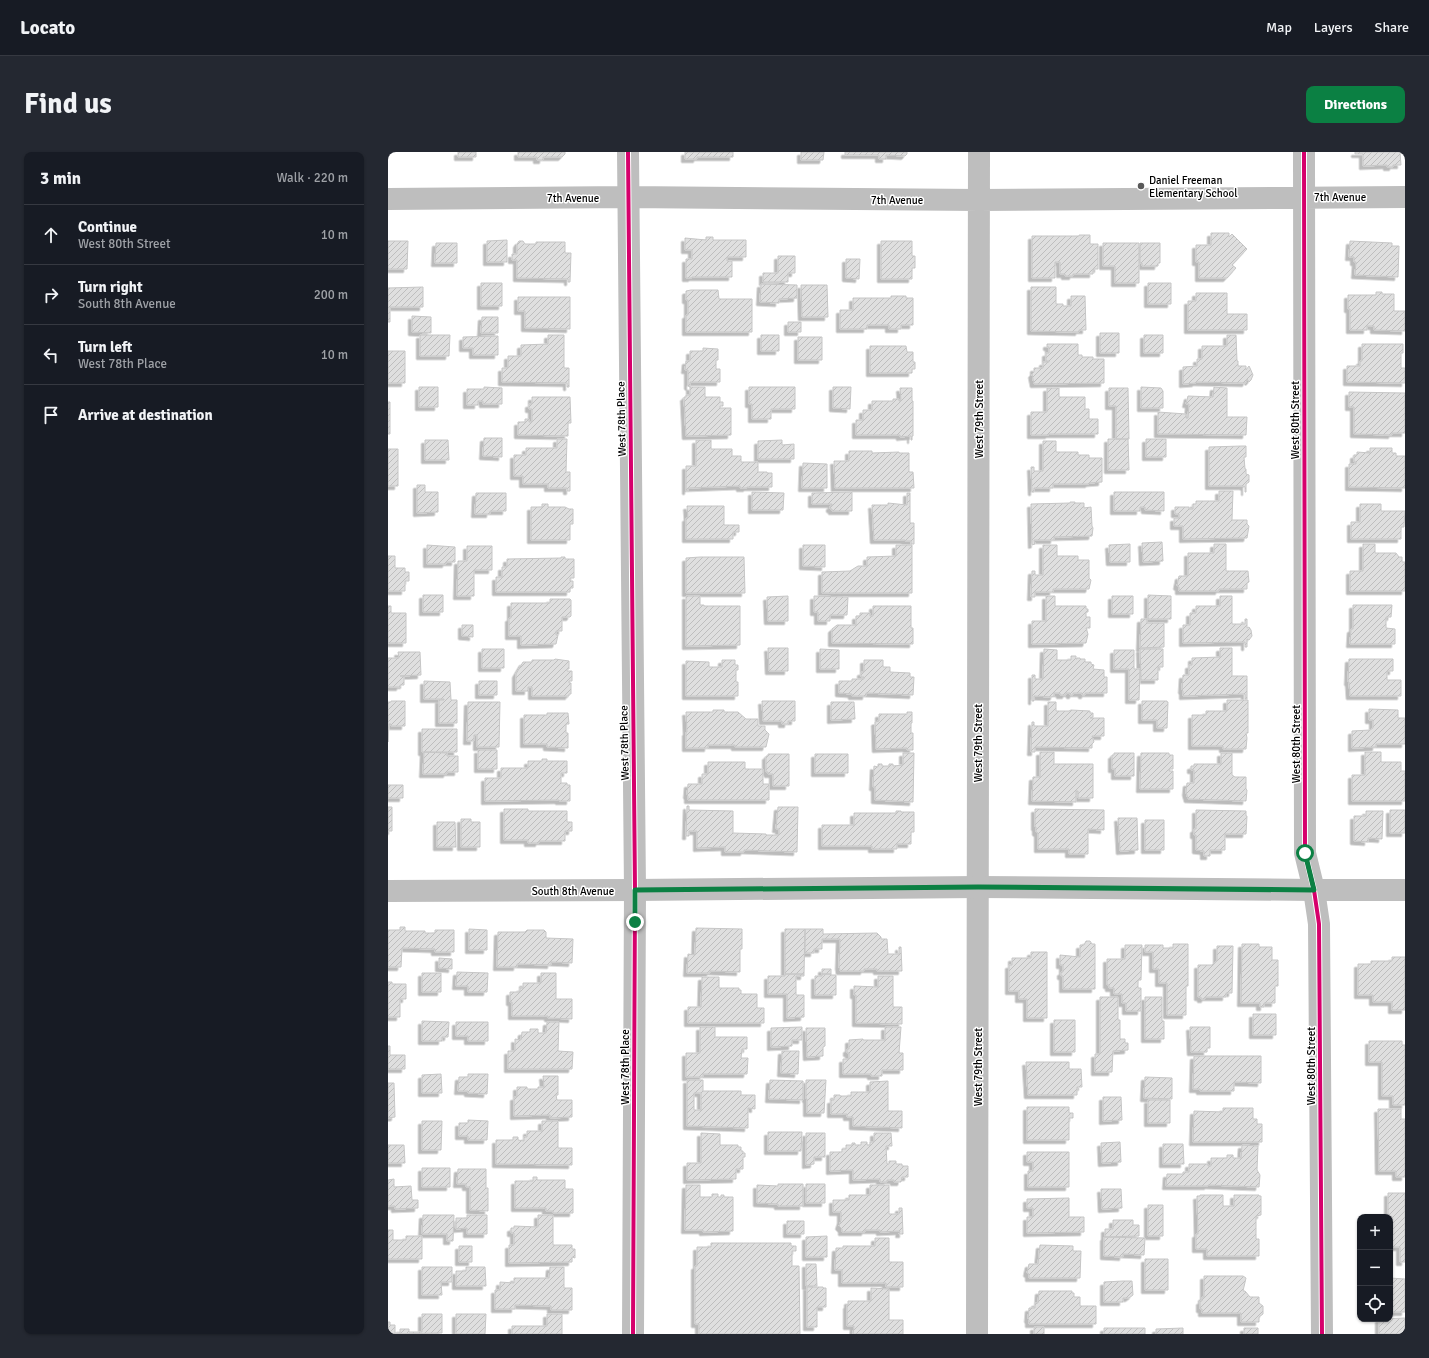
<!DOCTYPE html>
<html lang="en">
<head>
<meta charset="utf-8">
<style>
	:root { --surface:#171b24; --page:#242831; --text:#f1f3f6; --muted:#9ea1a6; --line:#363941; --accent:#0b8043 }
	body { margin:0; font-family:Signika,sans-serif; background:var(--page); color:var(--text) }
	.controls { position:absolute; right:12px; bottom:12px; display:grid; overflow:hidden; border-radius:8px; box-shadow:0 1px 3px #0004 }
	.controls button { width:36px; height:36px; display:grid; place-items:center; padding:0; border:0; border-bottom:1px solid var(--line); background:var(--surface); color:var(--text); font:20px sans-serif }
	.stop { position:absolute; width:12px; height:12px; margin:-9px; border:3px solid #0b8043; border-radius:50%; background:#fff }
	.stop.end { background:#0b8043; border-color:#fff; box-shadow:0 1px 4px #0008 }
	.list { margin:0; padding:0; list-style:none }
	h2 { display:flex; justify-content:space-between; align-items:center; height:52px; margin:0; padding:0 16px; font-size:17px }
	h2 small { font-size:13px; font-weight:400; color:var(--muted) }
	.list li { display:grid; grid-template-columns:26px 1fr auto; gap:12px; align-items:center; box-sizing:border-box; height:60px; padding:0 16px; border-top:1px solid var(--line) }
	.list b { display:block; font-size:15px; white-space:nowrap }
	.list p { margin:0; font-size:13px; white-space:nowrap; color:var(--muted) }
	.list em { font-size:13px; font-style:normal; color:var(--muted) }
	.icon { flex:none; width:22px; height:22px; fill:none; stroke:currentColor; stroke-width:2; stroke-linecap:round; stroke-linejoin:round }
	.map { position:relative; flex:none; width:1017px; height:1182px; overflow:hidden; border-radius:8px }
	header { display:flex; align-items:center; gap:24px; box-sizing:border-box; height:56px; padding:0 20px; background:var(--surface); border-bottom:1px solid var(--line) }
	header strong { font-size:19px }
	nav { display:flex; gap:22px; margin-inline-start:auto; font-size:14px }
	.intro { display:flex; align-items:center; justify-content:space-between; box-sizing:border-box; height:96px; padding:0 24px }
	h1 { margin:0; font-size:28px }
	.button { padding:10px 18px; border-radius:8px; background:var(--accent); color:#fff; font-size:14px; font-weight:700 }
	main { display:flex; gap:24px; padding:0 24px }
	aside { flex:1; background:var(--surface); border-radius:8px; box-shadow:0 1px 3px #0004 }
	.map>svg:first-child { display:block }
</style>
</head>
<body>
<header>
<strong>Locato</strong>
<nav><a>Map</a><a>Layers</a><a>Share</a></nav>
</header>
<div class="intro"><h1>Find us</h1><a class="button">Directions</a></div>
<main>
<aside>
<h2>3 min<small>Walk · 220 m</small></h2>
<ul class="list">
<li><svg class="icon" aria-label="ahead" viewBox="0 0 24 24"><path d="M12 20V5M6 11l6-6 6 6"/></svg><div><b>Continue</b><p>West 80th Street</p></div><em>10 m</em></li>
<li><svg class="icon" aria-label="right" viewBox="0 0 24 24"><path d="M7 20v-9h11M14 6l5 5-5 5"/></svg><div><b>Turn right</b><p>South 8th Avenue</p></div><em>200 m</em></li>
<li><svg class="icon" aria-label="left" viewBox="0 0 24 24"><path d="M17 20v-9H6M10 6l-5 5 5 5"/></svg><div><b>Turn left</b><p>West 78th Place</p></div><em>10 m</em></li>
<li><svg class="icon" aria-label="arrive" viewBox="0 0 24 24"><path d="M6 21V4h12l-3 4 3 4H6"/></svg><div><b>Arrive at destination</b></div></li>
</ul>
</aside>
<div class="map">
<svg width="1017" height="1182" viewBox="0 0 1017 1182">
	<defs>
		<pattern id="building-hatch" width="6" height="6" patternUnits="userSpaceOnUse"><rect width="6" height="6" fill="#dfdfdf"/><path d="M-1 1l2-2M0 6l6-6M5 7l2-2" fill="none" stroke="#bebebe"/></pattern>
		<filter id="shadow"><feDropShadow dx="-3.5" dy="3.5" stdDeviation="0" flood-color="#0004"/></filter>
	</defs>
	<rect width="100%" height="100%" fill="#fff"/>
	<path fill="url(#building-hatch)" stroke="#c6c6c6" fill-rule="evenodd" filter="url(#shadow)" d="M70 0H88V5H70Z
		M130 0H177V2L174 5H155V8H149V5H130Z
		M297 0H345V5H309V7H297Z
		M413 0H436L435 8H413Z
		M457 0H519V2L517 4 498 3V7H491V3H457Z
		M967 0H1012L1013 13H1005V15H999V13L975 14V2H967Z
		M823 81H841V85L844 82 859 97 844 113 848 116 839 126H811V110H808V93H823Z
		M691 83H702V92H710V117H705V122H685V124H677V122H672V110H667V126H644V84H691Z
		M318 85H325V88H358V105H339V109H344V125H304V126H298V107H304V98H297V86L318 88Z
		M119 88V110H99V89Z
		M0 89H20L19 117H0Z
		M131 89H135L137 92H148V90H177V101H183L182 130H180V127L129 126V108H124V102H129V92Z
		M493 89H524V104H527V116H524V127H493Z
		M962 89 1004 91V94H1011L1010 125 967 123 968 110H966V105H961Z
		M48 91H69V111H47Z
		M715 91H751V131H727V114H715Z
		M752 91H772V111H770V114H754V111H752Z
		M390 104H407V121H400V130H375V121H390Z
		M458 107H472L471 127 458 126Z
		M93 131H114V154H93Z
		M760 131H783V152H760Z
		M373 132 409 133V146L391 147V151L372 150Z
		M413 133H439L440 165H414Z
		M35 135V155H2V170H0V136Z
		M643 135H668V152H675V154H683V144H697L698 178H691V180L643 179Z
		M303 138H330L331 147H364V180H298V163H300V148H298V139Z
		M988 140H994V142H1006V159H1017V179L986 178V174H979V178H962V157H960V143H988Z
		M808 141H839V162H859V178H800V149H808Z
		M503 144H518V146H525V173H513V177H501V173H479V177H452V158H465V146H503Z
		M130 145H182V177L137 176V159H130Z
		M24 164 43 165V181L24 180Z
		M94 165H110V181H93Z
		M400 170H413V180H400Z
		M712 181H731V201H712Z
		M32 183H62L61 204H32Z
		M160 183H176V216H181V235H179V231L114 230V216H120V204H133V193L160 192Z
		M373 183H391V199H373Z
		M756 183H775V201H756Z
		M839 183H848L849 209H850V214H858V218L861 214 862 216 865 223 863 228 861 230 859 227 858 231 808 230V231L795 232V215L809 214V207H814V194H839Z
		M110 184V203H85V196H75V185Z
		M410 185H434V208H410Z
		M659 192H690V203H694V205H705V207H716V231L646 232 644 222 646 220V216H655V210H661V209H658V201H661V195H659Z
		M974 192H1015V201H1013V216H1017V231L959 230V214H972V209H974Z
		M482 194H518L519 200H525V210H527V217H524V221H482Z
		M315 196 330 197V208H328V217H332V230H302V235L300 234V218H297L298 209H302V199H315Z
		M0 199H17V231H0Z
		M31 235H50V255H31Z
		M96 235 114 236V252H95V249H90V253H79V237H96Z
		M302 235H317V245H332V250H335V254H332V256H343V283L298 284 296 245H298V243H302Z
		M361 235H407V257H383V267H364V252H361Z
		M445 235H463L462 257 445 256Z
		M753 235 773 236 775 239V256H753Z
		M826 235 839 236V265H859L858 283 770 282V260L798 262V266H800L801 252H798L800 244 825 245Z
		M512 236H524V249H525V284H524V288H523V284L512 285V283H468V268H475V258H484V249H505V247H511V249H513Z
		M659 236H671V245H697V257H701V267H710V282H661V283H643V260H659Z
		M721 236H740L741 287H728V254H721Z
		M961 240 1017 241V281H1004V283L966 282V255H961Z
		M144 245H182L183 271H180V284L130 283V270H137V267H141V270H144V257H141V252H144Z
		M0 250H2V282H0Z
		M96 286H114V305L95 304Z
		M169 287H179L178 320H182V339H179V336H160V332H135V324H126V303H138V296H169Z
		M720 287H740L741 318H720Z
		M758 287H778V305H758Z
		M37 288H60L61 308H37Z
		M308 288H323V297H344V304H353V310H370V320H379V321H384V335H359V336H352V334L300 336V339H298V314H308Z
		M394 288V293L406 292V307H370V289Z
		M655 289H668V300H690V303H701V306H714V330L701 331V332H665V336H646V340H644L643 315H646V319H655Z
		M854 294H858V305H856L857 317H858V322L861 323V330L858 332V340H857V335L855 334H821V295Z
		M982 296H1004V301H1008V304H1017V336L961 335V312H968V310H966V303H969V300L982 301Z
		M0 297H10V334H0Z
		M461 299H484V301L511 300V301H521V320H525L526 336H447L446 309H461Z
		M415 311 439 312V336H414Z
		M29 333H37V340H50V360L29 361Z
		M831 339H845L844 368H859V372L861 374 859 386 795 387V374H786V366H791V362H787V355H801V357H805V352H808V349H831Z
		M364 340 396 341 395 358H364Z
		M464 340V359H444V357H442V354H444V352H424V341Z
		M726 340H776V359L757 358V355H752V359H726Z
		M88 341H118V359H102V362H87Z
		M519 341H522V371H526V392H523V389H517V388H486L484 353H500V351L519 353Z
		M682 350H687V351H696V356L703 355 704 374 705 376 704 384 666 385V388H646L647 392 644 393 643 352 682 351Z
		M154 352H160V355H177L181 357H185V372H182V388H143V355H154Z
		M972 352H993V359H1017L1016 375H1013V387H963V370H972Z
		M299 354H336V373H351V380H345V387H298V366H300Z
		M774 390 775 409 755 410 754 391Z
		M742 392V410H722L721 393Z
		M826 392H838V419H860L861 430 859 431V437H831V439H791V435L789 434 791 424H800V401H826Z
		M975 392H987V401H1008L1011 405H1014V410H1017V439H962V419H975Z
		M39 393 67 395V410H58V412H39Z
		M415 393H437V415L415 414Z
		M508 393H524V441H434V420L462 419 470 414H479V405L508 404Z
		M655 393H669V404H690V408H701V426L703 428 701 437H665V440H647V445H643L644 419H647V423H655Z
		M79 394H104V418H86V444H69L70 409H79Z
		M0 404H7V416H17V420H21V429H17V439H0Z
		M173 405H177V407H186V426H182V429H185V436H182V440H108V425H114V415H119V407L173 406Z
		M312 405H356L357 441H298V406Z
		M35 443H55V460H35Z
		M760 443 783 444V467H760Z
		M298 444H312V453H316V454H352V493L298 494Z
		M400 444V469H380L379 445Z
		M426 444 460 445 459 463H442V469H430V460H426Z
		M658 444H667V454H698V457H700V460H698V465H702V476H698L700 482 698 491 644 492V469H658Z
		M724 444H745V462H724Z
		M832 444H844V472H857V467H859V476L861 475 863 478 864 484 861 488 859 487V495H857V490L795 491V473H802V461H808V454H832Z
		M162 447H182L183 448V464L182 465H174V479H168V483H170L168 492 133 493V484H121V466H123V451H162Z
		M965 453H1004L1003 465H998V476L1007 477V492H962L963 477H965Z
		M0 454H3V461H18V491H0Z
		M485 454H523V476H525V492L444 491V477L449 473H468V464H472V461H482V464H485Z
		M753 467H759V471H776V495L752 496Z
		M74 473H85V485L74 484Z
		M380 496H400V519H381Z
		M832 496H844V524H859V547H857V542L795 544V539L794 538 795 523H801V513H804V506L832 505Z
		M94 497H116V516H94Z
		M432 497 451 498V517H432Z
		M656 497 669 498V508H683V504H688V507H689V506H692V507H697V510H703V512L706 513 705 517 716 518V525H719V541H697V543H694V541H685V543H682V541H678V543H672V541H666V544L664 545 646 544V549H644V523H647V527H655Z
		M752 497H775V515H770V528H753Z
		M726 498H746V517H752L751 548H741V517H726Z
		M10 500H32L33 523 12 524H16V533H12V535H0V506H11Z
		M167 507 181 509V517H179V519H184V529H181V531H183V542H181V544H144V535H140V539H128V522L135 510H144V508H166Z
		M961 507H1005V519H999V528H1013V544H962L961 530H960Z
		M334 508H347V513H350V518H348V530H350V544H298V509L321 510V515H334Z
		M476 508H495V515H502V520L522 521V525H526L525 543 478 541V544H464V542L451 541V529H464V527H476V525H473V520H476Z
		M36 529 62 530 63 548H69V571H51V548H56V547H36Z
		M91 529H109V543H91Z
		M839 548H860V581H858L859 586 858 597H835V594H804V563H818V559H839Z
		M3 549H17V574H3V572H1L0 590V550H3Z
		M374 549H407V569H400V572H394V569H375Z
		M754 549H779V550H780L779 576H769V568H754Z
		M80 550H112L111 595H89V583H86V589H79Z
		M443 550H466L467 567 443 568Z
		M660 550H668V559H681L683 558 702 559V561H705V565L702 566H716V584H704L706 590 704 592V596L647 595V600H643L644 570H646V574H660Z
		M981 557 1010 558V566H1017V592H988V595L964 596V579L982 578 985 576V568H981Z
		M325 558H336V560H350L358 567H370V574H377V578L381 582 378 595H347V593H320V596H298V580H299L298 560H325Z
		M519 560H524V571H523V581H525V598H519V596L488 597 487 570 491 569V562H519Z
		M159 561H180L181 572H178V581H180V596L159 595V592H136V563H159Z
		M34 577H69V600H34Z
		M90 598H109V617H90Z
		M36 600 59 601V604H70V620H59V622H35Z
		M652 600H666V612H705V646H690V639H688V650L644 649 645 625H652Z
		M977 600H993V610H1013V619H1017V649H964V623H977Z
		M515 601H526L525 650 487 648V635H485L486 614 490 615V612H494V614H501V612H505V614L515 613Z
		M726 601H746V624H727V617H724V603H726Z
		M753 601H781V603H785V617H781V619H785V637H752Z
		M833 601H844V623L847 625H858V637L859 638 858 649 800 647 798 640 799 631H806V618H803V614H806V612H833Z
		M380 602H401V634H385V622H380V620H378V604H380Z
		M427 602H460V621H427Z
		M154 607H159V609H179V621H173V631H179V633H182V649H171V648L97 649V626H113V616H140V609H154Z
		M320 610H357V617H375V632H381V648H300V644L299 643 300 632H314V622H320Z
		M0 633H15V646H0Z
		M299 654H301V658L345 659V681L378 682V683H391V677H388L390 655H410L409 700 356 698V700H337V695L309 696V679H301V684H298Z
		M0 655H4V679H0Z
		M116 657H140V659H179V670H184V679H177V689H151V691H140V688H116Z
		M647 657 716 658V678L700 677V702H681V697H650V681L648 680V675H647Z
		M808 658 858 659V664H859L858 682H837V698H822V704H816V699L808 698V683H806V677H808Z
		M1002 658H1017V681H1002Z
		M508 659H513V660H526V680H523V692H509V697H484V694H434V673H466V661H508Z
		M978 659H995L994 687 980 686V690L966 689V664H978Z
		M730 666H749L750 698 732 699Z
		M73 667H83V670H92V695H73Z
		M757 668H776V698H757Z
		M49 670H67L68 695H49Z
		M12 775H17V779H37V781H47V778H66V800H47V797L14 796 13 815H0V778H12Z
		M308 776 354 777V797H352V820L322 819V821H299L300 802 307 803Z
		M81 777 99 778V798H81Z
		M397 777H417L416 822H397Z
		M417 777H435V782L489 781 493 785V787H499L500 802H511V795H513L514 819H489V817H476V819H452L451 814 452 787H434V797H426V801H417Z
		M139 778H156L158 780V786L185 787 184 811 163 810V813L129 812V815H109L110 780H137Z
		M698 789H702L704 792H707V837H675V824H673V820H675V813H672V803L692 805V793H696Z
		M785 792H800V834H798V863H779V831H771V817H765V800H757V793H775V796H785Z
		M854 792H871V795H884V808H890V834H887V851H876V855H872V851H853Z
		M737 793H754L753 828H750V836H753V859H738V851H734V842H726V836H721V833H719V807H737Z
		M829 794H845L844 841H838V845H817V847H813V845H810V813H824L829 809Z
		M643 800H659V866H639V847H631V839H621V813H624V806H643Z
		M1004 805H1017V858H1004V850H985V843H970V812H983V809H1004Z
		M51 806 64 807V817L51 816Z
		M434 817H443V822H434Z
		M69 820 100 821 99 840H80V834H68Z
		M34 821H53V840H34Z
		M153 821H168V847H184V867L160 866V864H124V850H122V840H132V836H135V831H153Z
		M397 822H416V824H408V843H416V865L399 866V842H380V824H397Z
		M434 822H443V823H448V843H427V824H434Z
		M490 824H505V855H514V872L468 871V843H466V834L490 835Z
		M314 825H331V836H351V838H353V842H369V856H376V871H300V855H313Z
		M0 830H4V832H18V847H12V865H0Z
		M712 845H730V868H732V887H737V891H740V898L725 899 724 920H707V902H712Z
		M757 845H774V869H776V887H757Z
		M865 862H888V883H865Z
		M666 868H687V900H666Z
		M34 869 61 870 60 885H54V889H34Z
		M68 870H100V889H80V884H68Z
		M159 870H171L170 899 185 900 184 917H120V899H127V887L133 888 134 880H142V877H150V881H158Z
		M312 875H327V885H359V897H354L353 906H360L359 922H315V925H298V901H312Z
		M414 875V888H404V894L383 895V876Z
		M497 875H513L511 901H515V918H494V924H483V922H455V907H461V901H459V897H461V888L475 887V888H497Z
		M802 875H822V896H819V900H803Z
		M418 876H437V894L435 895V904L419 905Z
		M981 889H1014V893H1017V953H1005V944H994V910H981Z
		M0 894H2V903H17V917H0Z
		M394 899H411L410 922 393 921Z
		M806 904H873V931L846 930V939H812V937H805Z
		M638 910H681V917H693L694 935H689V943H640Z
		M53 922 54 941H34V923Z
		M80 922H100L99 942 80 941V939H70L71 925H80Z
		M155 924H170V943H168L169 948H184V965L162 966V963L126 964V945H129V935H139V937H150V935H156Z
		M757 925 784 926V947L756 946Z
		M299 928H315V939H353V943H367V957L360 956V976L299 974ZM306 941H313V958H306Z
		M382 928 415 929V948L381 947Z
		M418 928H438L436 961H419V947H418Z
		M500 929V959H514V976L465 974V965H459V962H443V948H446V943H452V944H463V940H482V930Z
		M0 931H6L7 965 0 966Z
		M715 945H733L734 968 715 969Z
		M760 948H782V971H760Z
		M639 955H681V961H685V966H681V988H639Z
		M835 956H865V967H869V972H874V990H805L806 959 835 960Z
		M990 957H1013V967H1017V1025H1008V1019H991Z
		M80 968 100 969 99 988H80V984H71V971H80Z
		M34 969H54L53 998H34Z
		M154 969H170V996H184V1013L108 1012V988H125V985H130V988L136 989V985H139V979H154Z
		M380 980H414L413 999H380Z
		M313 981 332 982V993H350V995H353V999H355V1001H357V1005H355V1017H348V1027L299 1028V1011H313Z
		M418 981H437V1005H426V1012L418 1013Z
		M486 981H503L504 994H498L499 1012H501V1009H508V1012H514V1014H520V1025H514L513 1030H506V1028H499V1030H492V1027L465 1028V1018L442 1019V1000H454V997H458V993H464V991H467V993H473V990H479V993H482V990H486Z
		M732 990 733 1010 714 1011 713 991Z
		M775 992H795L796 1012H775Z
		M0 993H16L17 1011H0Z
		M854 993 870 994 869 1018 872 1023 871 1035 820 1033V1034H778L779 1022H795V1020H801V1012H820V1014H823V1006H839V1003H845V1006H853Z
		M639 1000H681V1035H640V1019H645V1010H639Z
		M34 1016H62V1035H34Z
		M70 1017H98V1036H100V1059L82 1058V1035H78V1032H69Z
		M145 1025H149V1028H177V1037H185V1061H165V1059H158V1056H127V1029H145Z
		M6 1027V1035L23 1034 24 1048H30V1056L7 1057V1054H0V1028Z
		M390 1032H415V1054H390V1052L369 1051V1033L390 1034Z
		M418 1032H437V1051H418Z
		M298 1033H312V1045H324V1042H330V1045H333V1043H336V1045H345V1079L315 1080V1078H297Z
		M482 1033H501V1062H511V1056H514L515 1082H511L512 1079 492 1080V1078H477V1080H454V1077L451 1074 453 1068V1060H445V1048H461V1043H482Z
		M713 1037H733L734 1056 714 1057Z
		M1000 1041H1017V1110H1012V1095H1002V1065H1000Z
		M812 1043H835V1054H846V1043H871V1044H873V1063L868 1064V1087H871V1104H819V1097H808V1082H810L809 1044H812Z
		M681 1046V1065H696V1080L639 1081V1065H645V1056H639V1047Z
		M760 1053H775V1084H760Z
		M35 1063H66L65 1089H59V1082H34Z
		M79 1063H99V1082H79V1076L68 1077V1066H79Z
		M150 1063H165V1093H184V1097H187V1106L184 1105V1110L121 1111V1093H126V1081H123V1076H126V1074L150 1075Z
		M725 1068H745V1073H751V1084L717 1085V1077H725Z
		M399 1069H416V1082H399Z
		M0 1078H5V1088H18V1084H34V1107H0Z
		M439 1084V1105H418V1085Z
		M716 1085 757 1086 756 1103 735 1102V1105L716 1104Z
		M487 1086H501V1110H515V1135H498V1131H454V1118H447L448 1096H455V1094H487Z
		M323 1091H403V1094H408V1099H404V1114H411L412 1182H311V1172H307V1114H309V1095H323Z
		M652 1093 685 1094V1099H693L692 1126H641V1122L639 1121 640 1116 641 1112H650Z
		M71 1094H84V1110H71Z
		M757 1107H780V1138H757Z
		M418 1112H428L429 1134H418Z
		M34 1115H64V1130H53L54 1143H34Z
		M78 1115H97L98 1134H68V1119H78Z
		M162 1115H176V1136H184V1158H163V1154L127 1153V1157H107V1138H112V1130L126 1131V1126H161Z
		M816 1124H855L858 1126 855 1139H857L862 1145H871V1151L875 1154V1162L871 1165V1170H853V1161H814V1157H812V1149H814V1145H816Z
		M1002 1126 1017 1127V1160H1002Z
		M735 1129H744L745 1143 741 1146H735V1150H716V1130Z
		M419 1135H435V1136H438V1155H429V1175H419Z
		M483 1136 501 1137V1168H515V1182H465L466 1174H459V1153H460V1149H483Z
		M651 1139H684V1141H686V1145H692V1154H708V1172H641V1168L640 1167 641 1156H647V1151H650Z
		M34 1162H54V1181L0 1182V1170H2V1173H7V1181H12V1177H21V1180H34Z
		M68 1162H98L97 1182H68Z
		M159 1162H174V1182H124V1174H159Z
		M1017 1166V1182H991V1167Z
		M646 1175H656V1182H646Z
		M716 1176H757V1182H716Z
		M795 1176V1182H768V1177Z
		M856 1176H870V1182H856Z"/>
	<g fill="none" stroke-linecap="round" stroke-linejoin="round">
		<path stroke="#bebebe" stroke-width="22" d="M240 0 247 738 245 1182
			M916 0 917 701 926 738 931 772 934 1182
			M0 47 240 45 591 48 1017 45
			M589 1182 591 0"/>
		<path stroke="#bebebe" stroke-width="22" d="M0 739 247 738 590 735 926 738H1017"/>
		<defs>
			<path id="cycleway" d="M240 0 247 738 245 1182
				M916 0 917 701 926 738 931 772 934 1182"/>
		</defs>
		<use href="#cycleway" stroke="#fff" stroke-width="6"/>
		<use href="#cycleway" stroke="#d6006c" stroke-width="4"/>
	</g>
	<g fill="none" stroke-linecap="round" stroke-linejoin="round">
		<path stroke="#0b8043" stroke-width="5" d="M247 770V738L590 735 926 738 917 701"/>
	</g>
	<circle fill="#595959" stroke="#fff" stroke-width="1.5" cx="753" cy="34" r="4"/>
	<g text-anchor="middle" stroke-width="3" stroke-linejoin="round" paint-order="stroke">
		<g font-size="11" fill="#000" stroke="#fff" text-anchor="start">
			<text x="761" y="32">Daniel Freeman<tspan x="761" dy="13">Elementary School</tspan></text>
		</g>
		<g font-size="11" fill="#000" stroke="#fff">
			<text x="952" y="49">7th Avenue</text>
			<text x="185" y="50">7th Avenue</text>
			<text x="509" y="52">7th Avenue</text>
			<text transform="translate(233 267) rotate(-91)" y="4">West 78th Place</text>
			<text transform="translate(591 267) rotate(-90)" y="4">West 79th Street</text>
			<text transform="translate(907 268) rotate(-90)" y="4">West 80th Street</text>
			<text transform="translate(236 591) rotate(-91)" y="4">West 78th Place</text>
			<text transform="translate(590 591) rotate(-90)" y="4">West 79th Street</text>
			<text transform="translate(908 592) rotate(-90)" y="4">West 80th Street</text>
			<text x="185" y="743">South 8th Avenue</text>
			<text transform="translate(923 914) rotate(-90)" y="4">West 80th Street</text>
			<text transform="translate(237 915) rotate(-90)" y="4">West 78th Place</text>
			<text transform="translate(590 915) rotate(-90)" y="4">West 79th Street</text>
		</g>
	</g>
</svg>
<div class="controls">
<button>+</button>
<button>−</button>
<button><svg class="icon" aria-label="locate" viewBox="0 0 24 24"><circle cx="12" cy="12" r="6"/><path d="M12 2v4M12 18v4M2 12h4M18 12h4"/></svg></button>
</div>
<div class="stop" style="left:917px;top:701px"></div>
<div class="stop end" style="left:247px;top:770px"></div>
</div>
</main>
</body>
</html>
